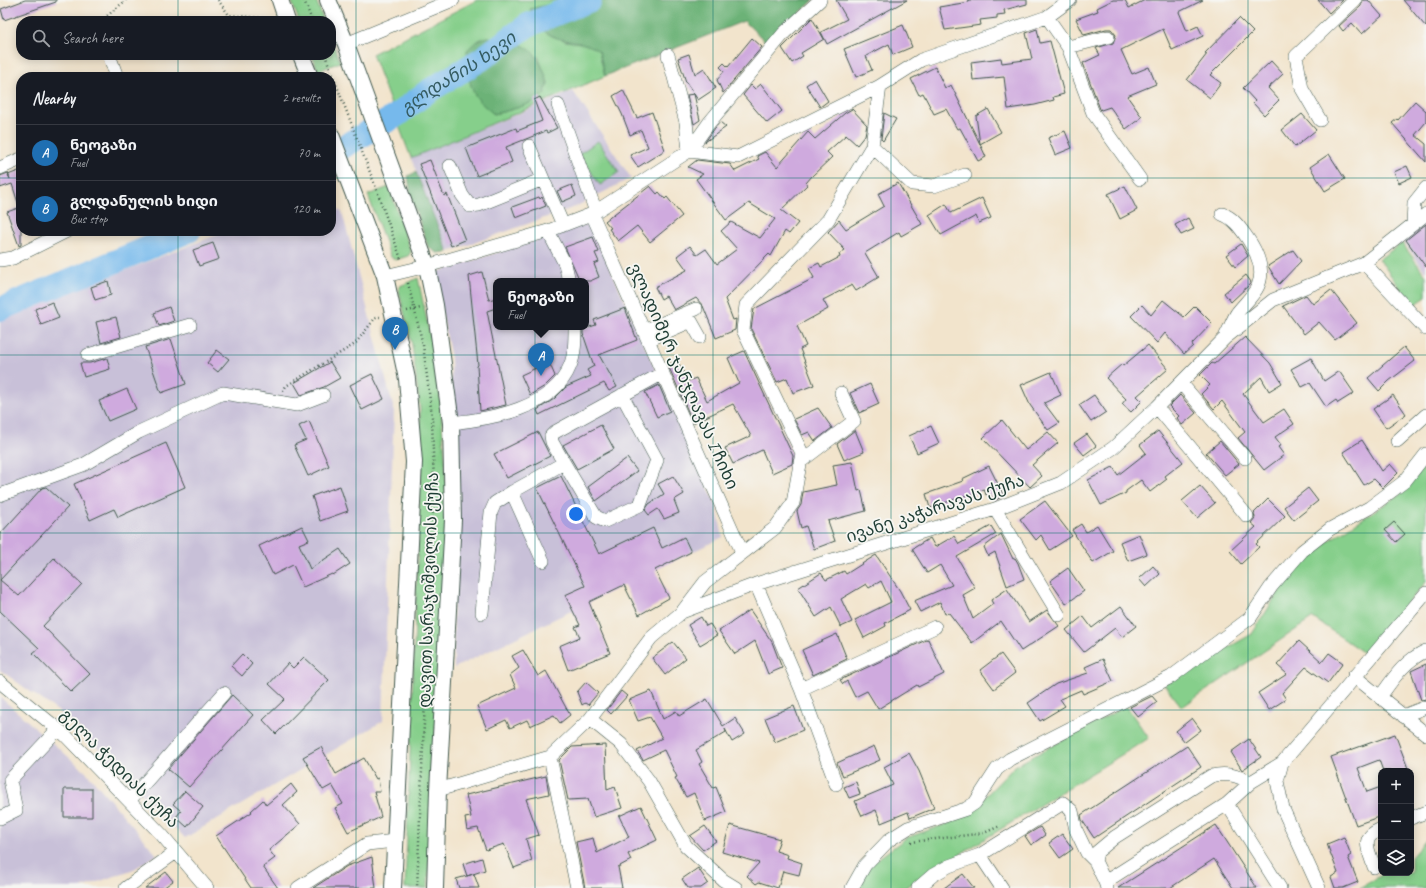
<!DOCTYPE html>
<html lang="en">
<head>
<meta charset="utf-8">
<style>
	:root { --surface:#171b24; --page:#242831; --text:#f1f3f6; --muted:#9ea1a6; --line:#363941; --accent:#1f6fb2 }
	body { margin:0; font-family:Caveat,"Noto Sans Georgian",sans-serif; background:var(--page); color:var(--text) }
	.controls { position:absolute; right:12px; bottom:12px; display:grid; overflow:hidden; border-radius:8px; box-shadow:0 2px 10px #0003 }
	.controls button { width:36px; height:36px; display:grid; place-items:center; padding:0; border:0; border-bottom:1px solid var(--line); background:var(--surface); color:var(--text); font:20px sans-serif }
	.you { position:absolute; left:576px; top:514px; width:14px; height:14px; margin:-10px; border:3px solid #fff; border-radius:50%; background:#1a73e8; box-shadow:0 0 0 6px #1a73e833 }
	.badge { display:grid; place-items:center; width:26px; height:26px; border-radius:50%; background:var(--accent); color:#fff; font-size:13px; font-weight:700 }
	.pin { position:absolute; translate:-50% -33px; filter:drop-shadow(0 1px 2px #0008) }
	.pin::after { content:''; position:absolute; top:21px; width:14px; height:12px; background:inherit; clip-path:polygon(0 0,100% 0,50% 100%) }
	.popup { position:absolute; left:493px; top:278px; width:96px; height:52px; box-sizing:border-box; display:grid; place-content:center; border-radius:8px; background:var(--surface); filter:drop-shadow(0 1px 3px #0005); font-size:13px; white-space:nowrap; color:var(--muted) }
	.popup b { font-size:15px; color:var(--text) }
	.popup::after { content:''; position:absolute; left:50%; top:100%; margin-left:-8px; border:8px solid transparent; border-top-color:var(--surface) }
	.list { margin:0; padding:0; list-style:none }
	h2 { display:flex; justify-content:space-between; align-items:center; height:52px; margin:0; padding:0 16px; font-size:17px }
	h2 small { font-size:13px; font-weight:400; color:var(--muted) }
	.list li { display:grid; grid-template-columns:26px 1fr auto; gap:12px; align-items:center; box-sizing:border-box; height:56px; padding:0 16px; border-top:1px solid var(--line) }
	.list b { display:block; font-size:15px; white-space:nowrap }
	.list p { margin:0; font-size:13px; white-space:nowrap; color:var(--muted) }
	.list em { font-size:13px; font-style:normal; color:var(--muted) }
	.icon { flex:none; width:22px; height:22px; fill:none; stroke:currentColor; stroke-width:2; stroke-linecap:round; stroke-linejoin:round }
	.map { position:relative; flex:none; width:1426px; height:888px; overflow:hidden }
	.search { position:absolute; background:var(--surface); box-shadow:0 2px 10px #0003; left:16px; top:16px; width:320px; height:44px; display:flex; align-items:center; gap:10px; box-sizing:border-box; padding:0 14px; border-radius:16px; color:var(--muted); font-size:15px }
	.panel { position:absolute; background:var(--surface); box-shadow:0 2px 10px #0003; left:16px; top:72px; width:320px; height:164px; border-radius:16px }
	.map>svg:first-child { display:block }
</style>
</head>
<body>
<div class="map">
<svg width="1426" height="888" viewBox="0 0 1426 888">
	<rect width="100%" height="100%" fill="#f6f6f2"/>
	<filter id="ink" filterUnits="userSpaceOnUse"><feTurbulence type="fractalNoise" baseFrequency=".025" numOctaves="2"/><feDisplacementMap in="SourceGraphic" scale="8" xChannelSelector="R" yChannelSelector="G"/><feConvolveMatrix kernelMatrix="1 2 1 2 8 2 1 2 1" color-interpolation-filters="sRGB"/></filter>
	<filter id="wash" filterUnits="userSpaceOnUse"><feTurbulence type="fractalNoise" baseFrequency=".012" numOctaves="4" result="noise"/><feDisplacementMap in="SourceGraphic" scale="16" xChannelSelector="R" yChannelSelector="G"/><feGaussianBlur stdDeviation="0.9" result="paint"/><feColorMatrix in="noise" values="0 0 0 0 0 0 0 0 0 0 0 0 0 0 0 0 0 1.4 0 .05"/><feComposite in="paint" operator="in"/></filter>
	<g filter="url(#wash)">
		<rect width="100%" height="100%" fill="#f2e4cc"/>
		<path fill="#c8c0d8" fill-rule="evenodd" d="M573 91 631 178 575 207 448 252 411 158Z
			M331 207 342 212 394 410 383 721 185 838 72 721 0 670V319L227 231H331Z
			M1426 219V273L1402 239Z
			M590 223 716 505 723 537 454 668 451 358 434 273ZM496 281H586V327H496Z
			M0 697 88 774 157 855 134 869 81 888H0Z"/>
		<path fill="#86cf8b" stroke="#528660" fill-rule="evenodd" d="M291 0H316L324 21H299Z
			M477 0H569L530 10 565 41 590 44 599 51 605 76 411 158 372 54ZM538 56 548 83 534 101 510 110 494 114Z
			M331 39 340 62 318 71 312 55H331Z
			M598 141 619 172 600 185 579 154Z
			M389 187 411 252 408 256 395 260 390 256 368 195Z
			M1402 243 1426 276V297L1413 306 1379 259Z
			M418 278 438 375 445 457 446 515 428 888H405L421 463 420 408 412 345 399 291 400 286Z
			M1426 465V582L1364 653 1313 618 1182 707 1164 684 1252 634 1299 560 1399 495Z
			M1126 706 1149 738 905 888H858L868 866 906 838 949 823 972 810 1015 766Z
			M1426 840V888H1360L1385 873H1411V857Z"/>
		<path fill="#6cb277" stroke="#467856" d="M569 0H814L767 43 744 21 605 76 599 51C582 38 557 45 541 28 537 23 534 15 530 9Z
			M488 37C525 44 536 44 548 83 547 86 546 90 545 93 537 104 507 111 494 114 467 94 469 81 467 50L478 40Z
			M416 172 448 252 437 253 428 247 411 196 408 176Z"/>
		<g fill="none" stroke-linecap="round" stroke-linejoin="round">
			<g stroke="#76b9ec" stroke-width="24">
				<path id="s1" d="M331 154 397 115 427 92 480 60 528 25 590 0"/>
				<path d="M0 309 189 231"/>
			</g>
		</g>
		<g id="blocks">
			<path fill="#cfaade" d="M25 0H56V2L4 20 1 9Z
				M836 0H907L827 44 821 32 847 19Z
				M968 0H1027V4L1004 10 1005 14 997 15V18L980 20 981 25 945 30 939 7 969 2Z
				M1113 0H1125L1129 8 1145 0H1203L1179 12 1187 31 1198 26 1203 36 1172 50 1163 29 1121 50 1132 74 1149 67 1156 84 1127 96 1142 117 1126 129 1110 107 1101 110 1100 109 1083 63 1100 55 1096 48 1113 43 1116 35 1111 29H1106L1084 35 1076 19 1098 11 1097 8Z
				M1318 0H1343L1329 13Z
				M1363 0H1368L1382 16 1362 34 1352 23 1343 31 1339 26 1361 6Z
				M1403 0H1426V27Z
				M812 18 824 39 801 53 803 56 792 63 782 48Z
				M1239 18 1253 32 1210 75 1221 83 1210 98 1187 80 1207 54 1205 53Z
				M903 25 912 47 893 55 889 44 866 56 872 70 856 77 844 49Z
				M1037 29 1040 43 1050 41 1064 94 1053 97 1054 100 1035 105 1008 109 1004 77 973 80 971 62 1001 58 1002 63 1032 59 1026 33Z
				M752 38 762 47 723 93 717 80 724 71 720 67 724 63 728 67Z
				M689 54 695 74 704 68 716 88 698 100 686 82 678 58Z
				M1271 61 1283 74 1268 88 1279 100 1264 115 1253 103 1255 101 1243 88Z
				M935 67 945 88 951 85 980 144 976 116 988 109 1001 132 980 144 986 157 978 161 960 128 957 129 946 109 934 114 923 93 919 95 911 79Z
				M815 79 828 101 820 107 806 85Z
				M761 84 782 111 767 123 743 95 751 85 755 89Z
				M623 90 637 118 652 112 665 150 638 167 630 155 648 147 641 130 630 135 622 114 613 96Z
				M694 94 700 120 694 124 687 95Z
				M540 97 557 128 547 133 546 131 506 147 512 162 477 176 466 148 516 128 517 131 542 121 534 100Z
				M1415 101 1426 111V122L1415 135 1426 144V162L1392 123 1397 119 1398 120Z
				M852 109 867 125 865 135 857 145 846 135 827 152 832 157 812 176 806 183 807 185 781 210 798 223 789 234 785 231 771 256 769 254 725 299 733 320 736 319 735 330 716 338 703 306 696 298 674 310 666 296 661 299 655 287 687 270 677 256 690 246 697 255 706 249 717 264 737 249 721 231 731 222 760 238 775 219 749 203 726 220 696 179 703 174 688 167 697 160 730 164 735 171 759 159 757 156 765 152 777 167 808 132 815 139 845 113Z
				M884 113 896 119 883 141 881 139Z
				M1302 114 1316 130 1295 147 1282 130Z
				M720 122 726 127 705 142 715 128Z
				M1065 131 1072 148 1055 155 1048 138Z
				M1329 154 1345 179 1325 191 1310 167Z
				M430 160 444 196 447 194 465 240 451 246 419 164Z
				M1407 166 1412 177 1399 183 1394 172Z
				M21 170V206H19L12 184 0 188V176L8 173 10 179 8 175Z
				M898 183 922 224 901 236 899 232 865 253 879 277 856 291 852 285 823 300 828 309 797 326 806 346 800 349 814 385 793 393 787 378 777 382 751 329 754 309 814 278 809 268 819 263 821 267 840 257 839 254 845 250 828 232 839 220 846 229 884 206 878 194Z
				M572 185 576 196 562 202 557 191Z
				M650 186 657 194 659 192 665 199 667 197 682 216 650 242 637 226 618 241 609 229 611 228 605 221Z
				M1125 186 1137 210 1120 219 1108 194Z
				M539 197 540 199 542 197 546 206 516 218 512 207Z
				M982 198 991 218 979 223 976 216 941 235 929 215 946 204 951 213Z
				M21 207V245L19 246 7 212Z
				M1188 218 1194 229 1181 235 1175 225Z
				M1426 224V267L1406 240Z
				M593 237 599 252 595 253 599 262 594 264 599 277 590 281H580L565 247Z
				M213 243 219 259 199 266 193 250Z
				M1241 244 1248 256 1235 267 1226 255Z
				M1293 250 1301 261 1279 284 1268 266Z
				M482 272 489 300 496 298V308L487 311 506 405 480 411 477 366 478 365 469 276Z
				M1246 275 1251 282 1249 285 1231 302 1224 293Z
				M108 281 111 295 95 300 91 287Z
				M1331 290 1357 323 1335 340 1319 322 1304 334 1283 306 1306 295 1313 304Z
				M1163 300 1184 317 1195 306 1212 323 1192 344 1193 346 1184 354 1165 333 1157 343 1131 316 1142 305 1151 315Z
				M52 302 59 318 41 325 35 309Z
				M169 307 174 321 159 326 154 313Z
				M625 308 637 340 599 355 617 387 609 391 604 383 539 415 537 410 554 399 566 387 591 376 587 370 594 366 583 334V329L596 325 594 320Z
				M116 317 121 337 101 343 96 322Z
				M1245 337 1270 363 1282 383 1269 391 1261 377 1243 394 1264 422 1284 409 1294 424 1275 437 1281 445 1278 447 1284 455 1264 470 1238 438 1245 432 1222 401 1214 409 1201 394 1210 385 1200 375 1212 363 1214 364Z
				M171 339 186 384 161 393 145 347Z
				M1148 345 1168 369 1137 396 1142 401 1131 412 1122 404 1126 399 1106 378 1122 364 1123 366Z
				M1404 347 1415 361 1389 381 1379 391 1368 378Z
				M217 350 229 359 218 372 207 363Z
				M744 351 793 456 792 464 772 473 762 450 733 464 725 448 751 436 733 404 693 423 668 365 677 360 688 381 696 378 707 401 739 383 728 358Z
				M107 358 110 369 84 377 80 363H90Z
				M1311 358 1324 381 1339 371 1354 393 1338 403 1336 400 1326 407 1310 383 1302 387 1291 369Z
				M330 362 340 378 324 387 301 395 294 383Z
				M549 362 555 376 545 386 530 395 521 375Z
				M1051 372 1061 395 1044 403 1059 423 1048 430 1030 405 1021 385Z
				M372 374 384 399 362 410 350 385Z
				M870 384 879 404 859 413 850 393Z
				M659 385 670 411 657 417 645 392Z
				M127 389 136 409 108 421 99 401Z
				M1094 395 1106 412 1091 422 1079 405Z
				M1180 395 1196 413 1182 425 1177 418 1179 416 1169 406Z
				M1393 395 1406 414 1386 428 1373 409Z
				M818 408 832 428 815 441 809 432 802 435 794 419Z
				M1002 420 1026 450 1048 432 1058 443 1032 465 1042 476 1030 487 983 438Z
				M309 421 329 466 308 476 294 445 306 440 299 426Z
				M601 425 614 449 577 469 563 445Z
				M931 426 939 443 917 453 909 436Z
				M855 430 864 452 844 460 837 444Z
				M1158 431 1183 462 1165 476 1167 479 1150 492 1141 480 1126 491V493L1101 505 1088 480 1113 467 1118 475 1146 453 1140 445Z
				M538 432 550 456 507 478 494 454Z
				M1087 434 1096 446 1084 455 1074 443Z
				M1362 440 1382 471 1390 464 1398 473 1383 488 1374 479 1364 485 1343 452Z
				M1220 441 1239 464 1225 475 1206 453Z
				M166 443 185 487 118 517 114 509 90 520 74 484Z
				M627 458 637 471 596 501 588 487Z
				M852 462 858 491 861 490 866 511 828 521 835 541 814 549 806 526 801 528 797 511 801 505 803 492 837 485 833 465Z
				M989 466 1004 496 993 501 990 494 986 495 984 489 970 496V494L930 508 926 494 963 481 962 479Z
				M561 476 599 554 653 528 662 548 684 537 691 552 655 570 669 598 639 615 624 585 589 602 610 653 568 670 559 646 580 637 575 627 580 625 565 595 585 586 537 488Z
				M673 476 684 494 674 500 679 513 664 519 658 509 649 515 645 510 649 504 664 494 658 484Z
				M340 486 348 511 320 521 312 496Z
				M1200 486 1215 503 1197 518 1182 501Z
				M46 487 68 507 0 580 19 596 54 558 82 584 43 626 90 674 71 692 33 653 39 648 0 611V534L42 488Z
				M1308 488 1318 501 1294 520 1284 507Z
				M1268 499 1285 516 1256 544 1259 547 1241 564 1230 551 1256 527 1251 523 1255 518 1254 513Z
				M1045 501 1072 536 1050 550 1041 535 1036 540 1020 519Z
				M1394 522 1405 534 1396 542 1385 530Z
				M1081 524 1086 532 1097 525 1113 551 1093 563 1072 530Z
				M302 526 309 540 299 544 310 569 340 549 350 564 333 575 332 574 303 587 293 565 273 575 259 546Z
				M991 526 996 534 957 557 975 588 963 595 973 619 993 604 991 600 1007 589 1029 622 1047 610 1059 626 1021 651 1001 621 972 643 949 613 945 614 940 602 920 612 914 601 952 585 940 565 927 573 912 549 930 538 935 547 954 536 959 544Z
				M1001 534 1013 559 1015 558 1018 563 1024 579 1007 586 995 552 988 556 984 547Z
				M1139 534 1147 554 1128 561 1120 542Z
				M876 555 900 591 910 610 885 623 886 626 864 638 855 620 891 602 881 581 869 588 866 584 841 599 852 622 841 627 831 607 816 617 798 588 821 573 826 580 844 571 846 574Z
				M1153 566 1160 574 1146 587 1139 579Z
				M1068 568 1084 591 1066 604 1050 581Z
				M1121 606 1136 626 1122 637 1115 628 1084 652 1066 630 1083 616 1092 628Z
				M750 610 772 642 782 668 768 674 755 641 735 654 719 631Z
				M701 617 706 626 710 624 717 635 700 645 688 625Z
				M837 634 847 659 813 675 802 650Z
				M928 639 944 674 918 687 917 685 878 709 867 691 855 697 847 681 843 684 840 680Z
				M1299 641 1322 662 1329 653 1343 663 1328 683 1306 667 1282 693 1286 699 1269 710 1258 693 1287 674 1277 665Z
				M673 642 686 658 665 675 652 658Z
				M523 650 538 676 546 671 570 715 560 723 554 715 530 726 527 720 510 728 506 720 487 729 477 706 516 688 510 675 519 668 512 656Z
				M242 654 252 664 242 676 231 666Z
				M1001 654 1015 673 994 689 980 670Z
				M304 657 329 680 276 734 263 720 285 699 269 684 288 663 293 668Z
				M1103 659 1113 681 1083 694 1081 690 1060 699 1065 706 1040 721 1028 703 1056 684 1088 673 1085 667Z
				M1426 664V699L1421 700 1411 671Z
				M586 682 598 693 588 705 585 703 582 705 577 692Z
				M621 691 627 696 611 714 607 710Z
				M651 691 663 719 676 711 679 716 707 699 723 726 735 718 745 734 732 742 725 729 726 732 696 750 702 762 699 764 713 788 716 787 726 812 705 821 694 793 686 797 675 778 677 777 664 750 643 760 637 751 662 738 650 717 638 721 629 700Z
				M232 695 253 715 189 787 168 769Z
				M1152 696 1157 702 1138 717 1130 707Z
				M794 706 803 730 775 742 765 718Z
				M1192 718 1201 730 1185 742 1176 731Z
				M1395 734 1409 771H1383L1379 760 1358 768 1367 792 1381 787V816L1356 825 1331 757Z
				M1249 739 1261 757 1242 770 1231 752Z
				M605 745 607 790 615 787 622 808 594 817 588 799 568 800 559 760 572 747Z
				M874 746 880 760 843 776 837 763Z
				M1187 746 1201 767 1094 838 1082 820 1081 815Z
				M321 747 336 774 364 758 376 779 378 778 380 792H374L381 817 348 832 335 808 343 804 332 785 323 790 303 757Z
				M909 753 919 771 934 808 910 818 908 812 881 823 876 810 862 816 855 801 893 785 884 767Z
				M546 776 549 794 526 799 539 835 526 839 532 861 514 868 504 844 486 850 478 828 467 830 465 818 471 817 466 795Z
				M856 782 860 794 849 798 844 787Z
				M291 784 297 792 283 805 300 824 269 850 275 858 263 867 278 888H251L216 836 252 812 251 811 263 800 266 805Z
				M64 789H92V817H64Z
				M185 791 203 807 187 827 176 817 181 811 173 804Z
				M641 806 657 840 628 854 631 860 618 867 622 888H585L576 842 593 838 597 853 629 837 619 816Z
				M730 825 780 839 776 851 788 855 787 858 802 863 799 875 783 871 778 888 759 882 756 884 747 876 759 863 722 852Z
				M1216 825 1257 888H1233L1214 859 1170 888H1118Z
				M705 826 716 841 703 850 690 836Z
				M1040 827 1045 835 1031 845 1025 836Z
				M1062 834 1073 849 1060 858 1049 843Z
				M1344 837 1351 855 1348 857 1358 882 1343 888H1335L1331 877 1338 873 1327 844Z
				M372 857 376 888H313L347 866Z
				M482 858 485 870 467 876 463 864Z
				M698 868 708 883 701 888H688L682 879Z
				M166 872 173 881 163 888H145Z
				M474 874 479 888H459L456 879Z
				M963 874 974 888H944Z"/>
		</g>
	</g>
	<g filter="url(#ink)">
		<use href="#blocks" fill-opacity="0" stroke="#3f564b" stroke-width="1"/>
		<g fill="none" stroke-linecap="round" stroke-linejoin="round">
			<defs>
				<path id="minor" d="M1047 17 1068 47 1108 37
					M346 44 453 0
					M1068 47 1093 113 1140 179
					M109 55 117 77
					M668 55 686 122 689 151
					M558 105 596 212
					M1320 120 1302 89 1296 56 1355 0
					M529 146 543 179
					M872 146 912 184 934 186 965 175
					M689 151 709 123 784 33 820 0
					M450 166 462 195 470 206 479 205 543 179 563 225
					M0 168 21 159
					M592 214 742 552
					M1222 214C1234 218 1241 229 1248 239 1257 252 1265 271 1258 286 1254 295 1244 304 1237 313 1233 319 1230 328 1226 335
					M1413 224 1414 203 1426 188
					M548 231 565 264 569 281
					M0 260 13 258 67 231
					M1364 263 1426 329
					M385 276 427 266 548 231 592 214 689 151 738 157 880 86 921 60 1047 17 1070 0
					M644 331 696 309
					M648 340 691 321 700 337
					M88 355 190 325
					M1181 383 1245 458
					M1157 407 1247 516
					M451 423C490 419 553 409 570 366 575 354 575 340 575 327
					M1397 441 1426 415
					M800 462 854 421 841 393
					M564 463 596 517 605 521 640 505 657 460 622 395
					M0 495 83 465 139 432 223 393 297 405 323 395
					M995 509 1059 615
					M543 561 512 492 564 463 552 442 551 436 555 432 663 373
					M756 584 801 689 836 784
					M682 612 705 582 775 528 793 503 802 453 743 330 746 305 828 220 872 146 880 86
					M482 613 491 512 495 503 512 492
					M1354 676 1426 734
					M0 682 65 735 162 835 207 888
					M801 689 935 627
					M1380 697C1393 679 1405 660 1426 651
					M1403 716 1426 707
					M590 719 621 744 649 781 686 846 723 880 736 888
					M550 757 577 888
					M1282 763 1277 781 1283 809 1319 888
					M438 790 550 757 590 719 651 638 682 612 756 584 995 509 1061 483 1113 448 1157 407 1225 338 1273 300 1364 263 1426 214
					M129 801 224 693
					M1227 804 1280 888
					M0 818 16 810 10 780 58 729
					M1411 818 1426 812
					M980 855 1002 888
					M1095 861 1097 852 1115 837 1211 776C1227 772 1237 776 1251 782
					M1374 867C1369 850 1359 838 1381 829
					M126 888 176 852
					M298 888 367 844 395 841
					M852 888 865 865 889 840 908 828 966 809 975 803 997 769 1010 759 1171 677 1250 618 1271 587 1302 551 1330 529 1369 508 1405 481 1426 454
					M918 888 933 875 949 866 980 855 1063 803 1072 811 1076 830 1087 853 1095 861 1105 882
					M1107 888 1105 882 1227 804 1251 782 1282 763 1426 593"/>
				<path id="major" d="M280 0 287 21
					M328 0 346 44 427 266 435 305 451 423 453 520 438 790 435 888
					M301 55 310 77
					M331 135 385 276 407 379 414 462 393 888"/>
			</defs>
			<use href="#minor" stroke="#3f564b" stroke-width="14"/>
			<use href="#major" stroke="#3f564b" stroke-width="18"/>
			<path stroke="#3f564b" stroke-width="2.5" stroke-dasharray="1 3" stroke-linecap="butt" d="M218 0 229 15 272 19
				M304 0 312 21
				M101 21 126 0
				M325 55 376 188 401 259
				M408 283 423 345 432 416 434 488 417 888
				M407 311 421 308
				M283 391 286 386 355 344 376 317H380
				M911 842 984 833 1000 826"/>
			<use href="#minor" stroke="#fff" stroke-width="13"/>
			<use href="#major" stroke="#fff" stroke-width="16"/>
		</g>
	</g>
	<path fill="none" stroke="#0f766e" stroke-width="1" stroke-opacity="0.55" d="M178 0V21M356 0V888M535 0V888M713 0V888M891 0V888M1070 0V888M1248 0V888M178 55V77M0 178H21M331 178H1426M178 231V888M0 355H1426M0 533H1426M0 710H1426"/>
	<g text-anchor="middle" stroke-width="3.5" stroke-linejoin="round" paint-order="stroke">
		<g font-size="17" fill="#1f3d34" stroke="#f6f6f2">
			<text transform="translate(684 376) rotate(66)" y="6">ვლადიმერ ჯანჯღავას I ჩიხი</text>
			<text transform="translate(935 508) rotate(-18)" y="6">ივანე კაჭარავას ქუჩა</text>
			<text transform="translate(428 590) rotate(-88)" y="6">დავით სარაჯიშვილის ქუჩა</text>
			<text transform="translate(120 768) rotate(45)" y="6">გელა ჭედიას ქუჩა</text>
		</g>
		<g font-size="18" font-style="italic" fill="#355c62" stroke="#f6f6f2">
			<text dy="6" stroke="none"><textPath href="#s1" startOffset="151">გლდანის ხევი</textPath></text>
		</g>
	</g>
</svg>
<div class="controls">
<button>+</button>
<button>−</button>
<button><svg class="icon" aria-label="layers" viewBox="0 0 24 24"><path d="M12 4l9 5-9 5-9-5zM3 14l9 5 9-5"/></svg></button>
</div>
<div class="you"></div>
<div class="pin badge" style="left:541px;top:376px">A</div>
<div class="popup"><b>ნეოგაზი</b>Fuel</div>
<div class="pin badge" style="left:395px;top:350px">B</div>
<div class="search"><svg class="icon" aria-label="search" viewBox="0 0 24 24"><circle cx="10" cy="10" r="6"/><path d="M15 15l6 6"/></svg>Search here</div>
<section class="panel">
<h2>Nearby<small>2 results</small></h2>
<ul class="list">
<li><span class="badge">A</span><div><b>ნეოგაზი</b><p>Fuel</p></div><em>70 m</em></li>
<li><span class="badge">B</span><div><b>გლდანულის ხიდი</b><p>Bus stop</p></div><em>120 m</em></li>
</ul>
</section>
</div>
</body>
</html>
